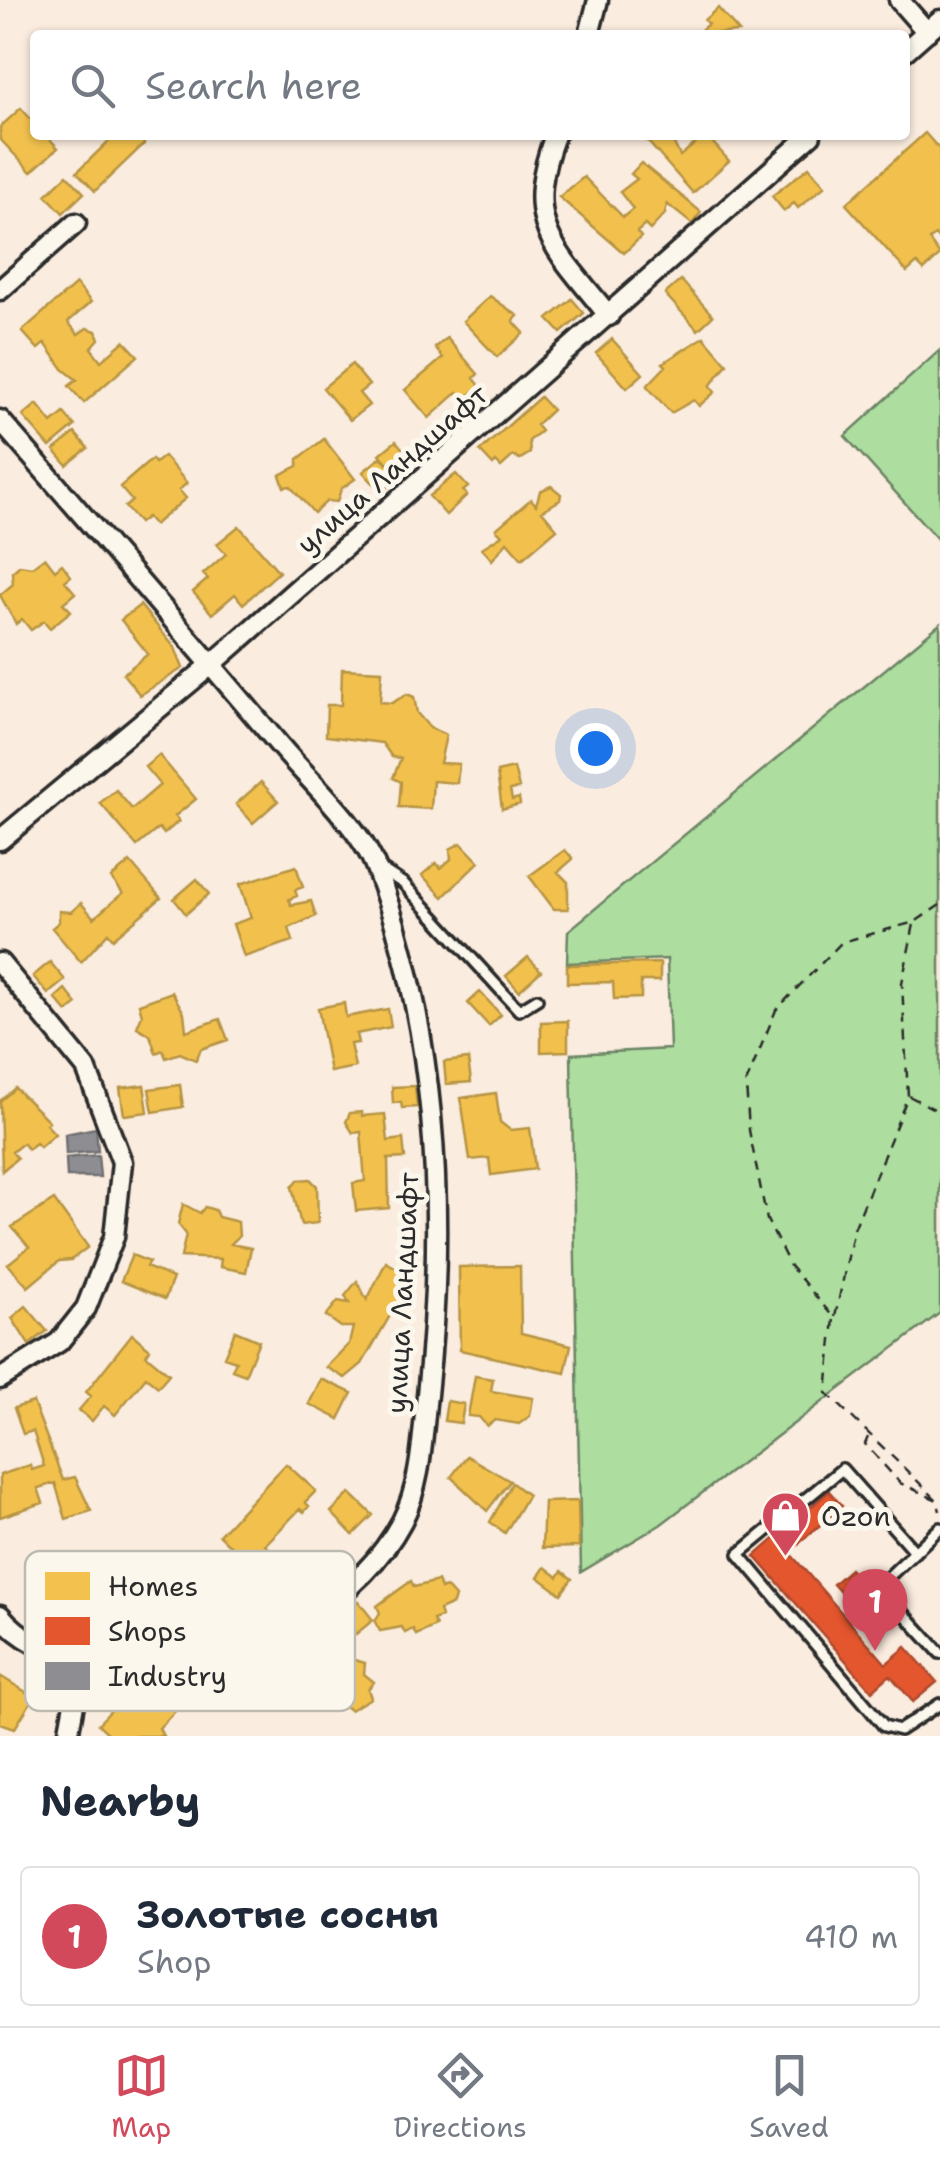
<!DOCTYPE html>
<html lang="en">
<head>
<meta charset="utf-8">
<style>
	:root { --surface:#fff; --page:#f2f2f3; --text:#1f2937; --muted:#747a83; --line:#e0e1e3; --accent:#d1495b }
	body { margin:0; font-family:"Shantell Sans",sans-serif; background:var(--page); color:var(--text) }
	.you { position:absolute; left:595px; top:748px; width:35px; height:35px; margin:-25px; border:8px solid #fff; border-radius:50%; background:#1a73e8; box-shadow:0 0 0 15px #1a73e833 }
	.badge { display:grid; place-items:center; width:65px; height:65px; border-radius:50%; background:var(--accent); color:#fff; font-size:32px; font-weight:700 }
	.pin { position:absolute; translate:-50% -82px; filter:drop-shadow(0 2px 5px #0008) }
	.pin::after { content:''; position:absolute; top:52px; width:35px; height:30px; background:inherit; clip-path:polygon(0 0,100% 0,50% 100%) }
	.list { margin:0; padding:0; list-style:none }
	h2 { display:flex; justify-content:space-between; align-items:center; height:130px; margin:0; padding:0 40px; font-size:42px }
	h2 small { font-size:32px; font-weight:400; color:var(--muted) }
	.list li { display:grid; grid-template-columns:65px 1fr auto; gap:30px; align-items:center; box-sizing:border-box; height:140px; margin:0 20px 20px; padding:0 20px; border:2px solid var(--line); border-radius:10px }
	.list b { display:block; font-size:38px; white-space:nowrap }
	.list p { margin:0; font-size:32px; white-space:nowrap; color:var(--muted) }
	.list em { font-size:32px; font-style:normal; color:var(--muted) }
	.icon { flex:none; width:55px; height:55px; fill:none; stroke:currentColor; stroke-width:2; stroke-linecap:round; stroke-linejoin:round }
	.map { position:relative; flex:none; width:940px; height:1736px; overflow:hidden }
	.search { position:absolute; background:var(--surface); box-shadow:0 2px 8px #0004; left:30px; right:30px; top:30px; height:110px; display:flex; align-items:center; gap:25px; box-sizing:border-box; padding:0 35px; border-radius:10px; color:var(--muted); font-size:38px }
	.sheet { height:290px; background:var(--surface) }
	nav { display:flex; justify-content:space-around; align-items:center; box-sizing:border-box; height:140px; border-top:2px solid var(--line); background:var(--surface); font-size:28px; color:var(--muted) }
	nav a { display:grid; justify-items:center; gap:5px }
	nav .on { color:var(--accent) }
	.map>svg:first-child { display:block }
</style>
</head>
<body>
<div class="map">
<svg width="940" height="1736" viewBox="0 0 940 1736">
	<rect width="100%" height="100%" fill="#faecde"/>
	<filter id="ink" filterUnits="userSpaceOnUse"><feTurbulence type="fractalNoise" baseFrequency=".01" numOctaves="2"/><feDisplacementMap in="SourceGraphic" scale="20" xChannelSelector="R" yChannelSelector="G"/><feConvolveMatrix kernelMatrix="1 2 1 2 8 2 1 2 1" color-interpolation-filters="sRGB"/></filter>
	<g filter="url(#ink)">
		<path fill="#adde9f" stroke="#6c8465" stroke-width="2.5" d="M940 350V542L845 436Z
			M940 624V1313L660 1525 581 1572 571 1054 670 1049 667 959 567 963 568 931Z"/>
		<path fill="#f2c14e" stroke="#b69444" stroke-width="2.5" d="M718 8 739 32 695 35 708 24 704 20Z
			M21 108 35 124V135H46L58 148 31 172 0 139V127Z
			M925 133 940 150V241L935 235 929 240 940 255 924 270 917 263 907 272 846 204Z
			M115 135H143L144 144 95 191 77 172Z
			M642 135H670L680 156 706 135 729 161 693 193Z
			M641 163 701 212 692 224 667 204 665 214 650 230 645 225 637 232 641 237 624 253 559 197 584 177 623 217 633 209 620 192 637 179 631 174Z
			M809 167 825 186 798 208 794 203 784 211 772 196Z
			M67 175 84 193 63 213 46 195Z
			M681 280 713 316 698 330 665 294Z
			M76 284 91 302 68 322 78 334 87 328 96 331 99 339 91 348 101 361 124 341 138 356 84 403 69 386 77 380 63 369 45 343 38 349 22 331Z
			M490 296 518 316 513 321 524 333 497 357 463 321Z
			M572 299 584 313 561 333 548 319Z
			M704 337 727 364 710 386 715 392 699 406 694 400 671 413 647 386 666 366 663 363Z
			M447 338 478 374 474 378 480 386 464 400 458 392 429 418 405 390 443 358 435 348Z
			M612 339 643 374 627 388 596 353Z
			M352 364 369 385 359 393 369 405 350 420 323 388Z
			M540 397 552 410 536 425 541 431 529 441 530 453 520 459 513 456 501 467 496 462 493 465 480 451Z
			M37 404 52 423 64 413 75 426 50 447 23 416Z
			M75 433 88 448 67 465 54 450Z
			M324 439 355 479 341 489 337 502 327 501 314 513 290 486 284 487 280 475 298 466V459Z
			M396 441 414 462 398 475 380 454Z
			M164 456 187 483 179 490 186 498 154 525 147 517 139 523 125 507 132 501 120 487 152 459 155 463Z
			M381 457 399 478 381 492 363 472Z
			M456 474 468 487 463 491 467 495 446 515 429 496Z
			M551 486 561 494 560 500 542 511 557 529 522 559 507 542 492 560 482 548 502 535 496 529 531 499 536 505 540 491Z
			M239 526 279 572 243 604 235 594 212 614 193 592 208 579 203 574 226 554 217 544Z
			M45 557 55 570 62 564 71 576 65 581 75 593 63 603 71 611 50 628 44 621 31 630 22 619 16 624 0 595 13 584 12 572 20 565 32 567Z
			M140 605 175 648 183 668 140 695 123 674 148 654 121 620Z
			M342 669 382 671 380 702 392 703 407 694 414 697 417 713 430 728 446 735 440 763 459 764 457 783 433 781 431 809 399 807 401 782 393 778 401 758 392 757 382 743 326 736 327 705H341Z
			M159 755 196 799 175 816 179 821 164 834 159 828 137 846 100 803 116 790 132 809 160 785 145 767Z
			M514 768 519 788 510 790 512 800 519 798 520 804 502 809 497 772Z
			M261 782 278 801 253 823 236 804Z
			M461 843 479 862 443 897 422 875 436 863 441 868 451 859 450 849Z
			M565 850 573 859 558 872 568 882V909H554L529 876Z
			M130 862 161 898 113 939 108 933 81 962 52 928 59 922V911L71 912 81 903 94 918 123 893 111 878Z
			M296 866 303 887 295 890 297 896 289 899 291 905 311 901 316 916 289 928 293 941 244 957 233 924 251 918 240 884Z
			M197 879 209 894 186 914 174 899Z
			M528 957 541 971 519 991 506 976Z
			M50 962 65 980 48 994 33 976Z
			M660 963V981H641V998L614 999 613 982 567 983V965Z
			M65 989 77 1004 67 1012 55 998Z
			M172 992 184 1013 186 1031 220 1019 228 1040 201 1049 196 1060 180 1053 166 1058 163 1050 156 1053 150 1035 137 1027 142 1015 139 1004Z
			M480 992 501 1015 489 1026 468 1003Z
			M344 1003 346 1017 388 1009 391 1027 356 1034 358 1043 350 1044 355 1067 330 1072 318 1008Z
			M568 1021V1051L541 1052V1022Z
			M468 1059 471 1082 446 1084 444 1062Z
			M144 1085 148 1112 124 1115 120 1088Z
			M180 1085 183 1107 153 1112 149 1089Z
			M415 1086 417 1107 402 1108 401 1102 393 1103 392 1087Z
			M15 1088 49 1121 46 1124 55 1134 40 1147 36 1143 28 1149 23 1143 12 1152 17 1158 2 1171 0 1101Z
			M496 1093 500 1122 510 1130 530 1128 535 1169 491 1175 489 1158 470 1160 461 1098Z
			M362 1112V1116L385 1114 388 1141 403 1139 405 1158 388 1159 389 1208 356 1211 353 1183 365 1181 361 1132 353 1133 346 1122 350 1113Z
			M310 1179 317 1186 318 1223 301 1225 292 1187 298 1180Z
			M54 1200 88 1247 71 1260 59 1261 28 1287 8 1264 29 1247 12 1227Z
			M183 1204 200 1213 205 1207 215 1210 218 1217 238 1222 239 1236 231 1244 251 1248 246 1272 220 1267 221 1259 181 1257 186 1234 178 1224Z
			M132 1255 149 1262 146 1267 173 1278 165 1299 121 1281Z
			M386 1262 402 1271 409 1283 362 1364 345 1378 326 1367 349 1344 353 1327H341L326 1316 338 1301 349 1303 345 1296 357 1281 367 1300Z
			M520 1266 521 1333 571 1345 565 1373 460 1350 459 1267Z
			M26 1306 47 1331 29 1345 12 1318Z
			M235 1331 259 1341 245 1375 232 1370 236 1361 224 1357Z
			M132 1334 150 1349 146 1355 169 1374 158 1387 146 1377 115 1415 104 1406 92 1421 79 1410 91 1396 86 1392Z
			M475 1376 493 1379 491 1391 533 1398 530 1416 519 1424 495 1420 487 1426 479 1417 468 1416Z
			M321 1379 352 1393 339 1419 309 1404Z
			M447 1401 464 1404 461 1423 444 1421Z
			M33 1402 63 1480 75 1477 91 1511 66 1519 55 1483 38 1488 43 1503 0 1517V1475L30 1465 32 1470 44 1466 33 1431 23 1434 14 1408Z
			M467 1456 510 1481 487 1511 451 1477Z
			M286 1464 316 1491 305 1502 309 1506 304 1512 300 1509 265 1545 269 1549 262 1556 257 1552 247 1562 219 1535Z
			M512 1483 528 1495 505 1533 490 1522Z
			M350 1493 373 1515 353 1535 331 1512Z
			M578 1501 579 1547 542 1548 544 1502Z
			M545 1567 558 1577 562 1571 572 1579 561 1594 538 1577Z
			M411 1581 414 1587 438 1581 441 1589 446 1587 455 1597 453 1604 439 1610 441 1617 433 1620 436 1626 416 1635 413 1629 405 1633 402 1627 380 1631 375 1622 380 1613 377 1606Z
			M358 1601 373 1620 356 1634 341 1614Z
			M347 1658 365 1663 364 1674 374 1682 368 1689 371 1698 350 1710 341 1703H329L324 1693Z
			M0 1676 34 1697 15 1728 0 1723Z
			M155 1683 179 1707 159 1728 163 1736H111L98 1724 124 1697 130 1704Z"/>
		<path fill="#e4572e" stroke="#ac4a2d" stroke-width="2.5" d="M829 1491 842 1506 789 1552 886 1664 906 1647 937 1682 913 1702 890 1675 872 1691 755 1556Z
			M850 1569 866 1587 848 1601 833 1584Z"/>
		<path fill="#8d8d92" stroke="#707073" stroke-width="2.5" d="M96 1128 98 1151 66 1154 65 1134Z
			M98 1155 100 1177H67L66 1158Z"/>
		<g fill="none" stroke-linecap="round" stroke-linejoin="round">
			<defs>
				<path id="service" d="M378 867 404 884 519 1010 537 999
					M940 1528 879 1586 940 1653
					M915 1552 842 1469 739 1554 884 1726 900 1730 940 1704"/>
				<path id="minor" d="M899 0 927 32
					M589 35 598 0
					M905 51 940 20
					M555 135C521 226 555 248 609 316
					M0 290 76 223
					M0 420C94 528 188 637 281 747 309 780 361 828 376 868 439 1036 446 1218 427 1395 422 1437 422 1482 402 1521 359 1601 271 1646 184 1659 123 1668 43 1667 0 1615
					M0 840 211 665 811 135
					M0 963 86 1068 122 1162 114 1237 86 1308 59 1342 0 1379
					M68 1736 82 1661"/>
			</defs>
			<use href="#service" stroke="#2b2b2b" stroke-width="16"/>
			<use href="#minor" stroke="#2b2b2b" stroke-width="25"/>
			<path stroke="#2b2b2b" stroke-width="2.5" stroke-dasharray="10 8" stroke-linecap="butt" d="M940 905 915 922 842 942 776 1010 746 1083 749 1130 767 1220 790 1266 834 1318 827 1393 937 1500 940 1511
				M909 1096 940 1112
				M835 1317 854 1229 908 1096 902 983 914 924
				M868 1437 865 1444 900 1483 937 1500 940 1497"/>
			<use href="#service" stroke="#fbf7ec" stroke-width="9"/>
			<use href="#minor" stroke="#fbf7ec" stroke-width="18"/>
		</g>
	</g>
	<defs>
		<symbol id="shop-pin" viewBox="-11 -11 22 30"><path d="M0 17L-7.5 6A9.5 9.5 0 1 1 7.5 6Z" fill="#d1495b" stroke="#fbf7ec"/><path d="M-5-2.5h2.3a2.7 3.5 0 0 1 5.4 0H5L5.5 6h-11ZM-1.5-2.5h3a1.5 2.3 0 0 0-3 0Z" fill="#fff"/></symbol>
	</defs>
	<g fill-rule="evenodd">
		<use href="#shop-pin" x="758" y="1488" width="55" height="75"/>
	</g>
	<g text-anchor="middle" stroke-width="10" stroke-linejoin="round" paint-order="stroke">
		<g font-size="28" fill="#2b2b2b" stroke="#fbf7ec">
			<text transform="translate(392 469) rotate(-41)" y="10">улица Ландшафт</text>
			<text transform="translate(402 1293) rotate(-87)" y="10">улица Ландшафт</text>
		</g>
		<g font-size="28" fill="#2b2b2b" stroke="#fbf7ec" text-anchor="start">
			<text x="821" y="1526">Ozon</text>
		</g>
	</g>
	<rect x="25" y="1551" width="330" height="160" rx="15" fill="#fbf7ec" stroke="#bdbab2" stroke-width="2.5"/>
	<rect x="45" y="1572" width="45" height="28" fill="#f2c14e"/>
	<rect x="45" y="1617" width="45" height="28" fill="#e4572e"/>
	<rect x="45" y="1662" width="45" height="28" fill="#8d8d92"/>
	<g font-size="28" fill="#2b2b2b">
		<text x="108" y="1596">Homes</text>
		<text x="108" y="1641">Shops</text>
		<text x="108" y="1686">Industry</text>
	</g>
</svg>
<div class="you"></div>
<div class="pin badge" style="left:875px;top:1651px">1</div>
<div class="search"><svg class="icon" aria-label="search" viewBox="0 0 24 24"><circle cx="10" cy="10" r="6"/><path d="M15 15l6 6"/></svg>Search here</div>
</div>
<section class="sheet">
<h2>Nearby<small></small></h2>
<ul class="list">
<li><span class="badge">1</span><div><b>Золотые сосны</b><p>Shop</p></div><em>410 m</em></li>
</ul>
</section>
<nav>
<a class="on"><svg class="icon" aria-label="map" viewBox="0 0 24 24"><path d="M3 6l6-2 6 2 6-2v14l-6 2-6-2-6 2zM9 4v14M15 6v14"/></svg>Map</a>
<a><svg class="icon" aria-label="directions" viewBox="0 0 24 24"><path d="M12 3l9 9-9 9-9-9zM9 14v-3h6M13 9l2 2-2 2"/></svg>Directions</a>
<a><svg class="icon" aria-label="saved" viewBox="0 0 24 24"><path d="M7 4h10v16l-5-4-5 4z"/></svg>Saved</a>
</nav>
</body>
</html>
